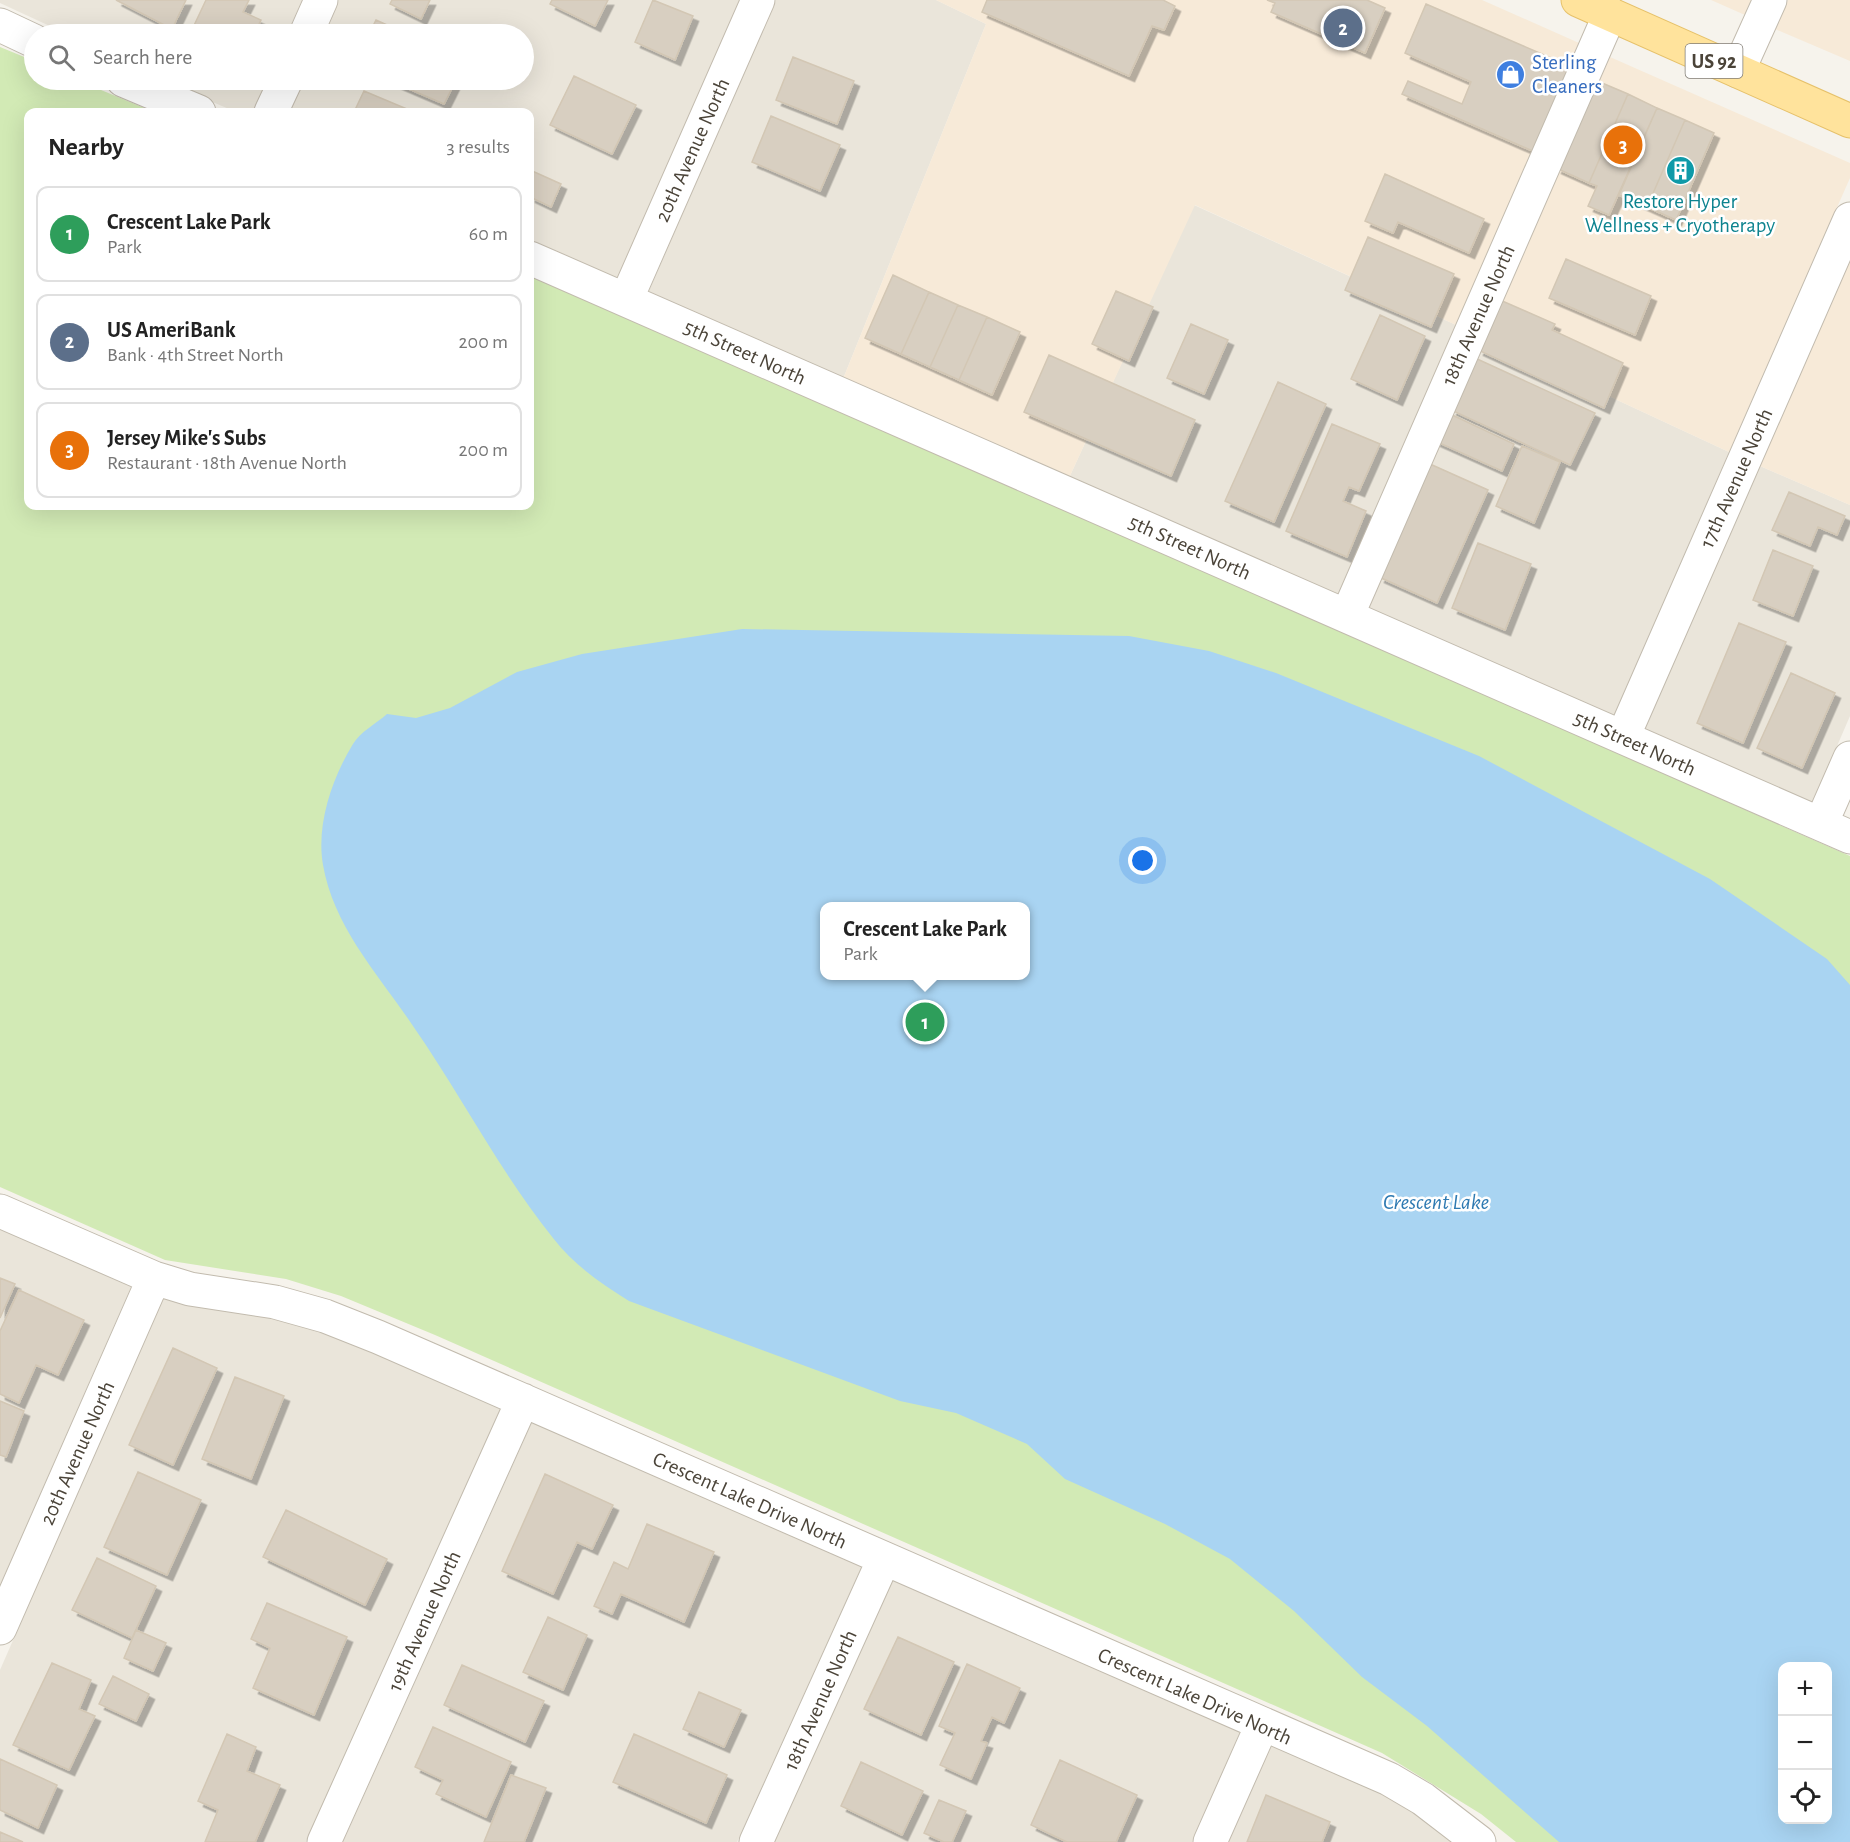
<!DOCTYPE html>
<html lang="en">
<head>
<meta charset="utf-8">
<style>
	:root { --surface:#fff; --page:#f6f6f6; --text:#222; --muted:#767676; --line:#e0e0e0; --accent:#111827 }
	body { margin:0; font-family:"Alegreya Sans",sans-serif; background:var(--page); color:var(--text) }
	.controls { position:absolute; right:18px; bottom:18px; display:grid; overflow:hidden; border-radius:12px; box-shadow:0 6px 24px #0002 }
	.controls button { width:54px; height:54px; display:grid; place-items:center; padding:0; border:0; border-bottom:2px solid var(--line); background:var(--surface); color:var(--text); font:30px sans-serif }
	.you { position:absolute; left:1143px; top:861px; width:21px; height:21px; margin:-15px; border:4px solid #fff; border-radius:50%; background:#1a73e8; box-shadow:0 0 0 9px #1a73e833 }
	.badge { display:grid; place-items:center; width:39px; height:39px; border-radius:50%; background:var(--accent); color:#fff; font-size:20px; font-weight:700 }
	.pin { position:absolute; translate:-50% -50%; border:3px solid #fff; box-shadow:0 2px 6px #0006 }
	.popup { position:absolute; left:820px; top:902px; width:210px; height:78px; box-sizing:border-box; display:grid; place-content:center; border-radius:12px; background:var(--surface); filter:drop-shadow(0 2px 4px #0005); font-size:20px; white-space:nowrap; color:var(--muted) }
	.popup b { font-size:22px; color:var(--text) }
	.popup::after { content:''; position:absolute; left:50%; top:100%; margin-left:-12px; border:12px solid transparent; border-top-color:var(--surface) }
	.list { margin:0; padding:0; list-style:none }
	h2 { display:flex; justify-content:space-between; align-items:center; height:78px; margin:0; padding:0 24px; font-size:26px }
	h2 small { font-size:20px; font-weight:400; color:var(--muted) }
	.list li { display:grid; grid-template-columns:39px 1fr auto; gap:18px; align-items:center; box-sizing:border-box; height:96px; margin:0 12px 12px; padding:0 12px; border:2px solid var(--line); border-radius:12px }
	.list b { display:block; font-size:22px; white-space:nowrap }
	.list p { margin:0; font-size:20px; white-space:nowrap; color:var(--muted) }
	.list em { font-size:20px; font-style:normal; color:var(--muted) }
	.icon { flex:none; width:33px; height:33px; fill:none; stroke:currentColor; stroke-width:2; stroke-linecap:round; stroke-linejoin:round }
	.map { position:relative; flex:none; width:1850px; height:1842px; overflow:hidden }
	.search { position:absolute; background:var(--surface); box-shadow:0 6px 24px #0002; left:24px; top:24px; width:510px; height:66px; display:flex; align-items:center; gap:15px; box-sizing:border-box; padding:0 21px; border-radius:33px; color:var(--muted); font-size:22px }
	.panel { position:absolute; background:var(--surface); box-shadow:0 6px 24px #0002; left:24px; top:108px; width:510px; height:402px; border-radius:12px }
	.map>svg:first-child { display:block }
</style>
</head>
<body>
<div class="map">
<svg width="1850" height="1842" viewBox="0 0 1850 1842">
	<defs>
		<filter id="shadow"><feDropShadow dx="5.5" dy="5.5" stdDeviation="0" flood-color="#0004"/></filter>
	</defs>
	<rect width="100%" height="100%" fill="#f6f3ec"/>
	<path fill="#eae5da" d="M0 0H302L287 34H67L0 3Z
		M339 0H740L617 280 530 241V112H290L304 80H524V34H324Z
		M776 0H936L986 24 843 379 648 293Z
		M161 80H268L253 112H236Z
		M1194 205 1456 325 1337 596 1069 478Z
		M1486 339 1729 452 1614 717 1368 609Z
		M1760 466 1850 505V716L1812 804 1644 730Z
		M0 1227 132 1285 0 1586Z
		M164 1296 273 1317 320 1330 502 1407 306 1842H0V1670Z
		M533 1420 862 1566 737 1842H343Z
		M893 1579 1240 1732 1192 1842H774Z
		M1271 1745 1382 1793 1415 1811 1455 1842H1228Z"/>
	<path fill="#f7ead8" d="M936 0H1482L1579 43 1456 325 1195 205 1069 478 843 379 986 24Z
		M1711 0H1751L1745 15Z
		M1788 0H1850V61L1775 29Z
		M1610 57 1850 163V178L1729 452 1486 339Z
		M1850 261V505L1760 466Z"/>
	<path fill="#d2eab5" fill-rule="evenodd" d="M0 47 34 61V80H77L154 112H28V506H530V272L1850 856V1842H1516L1481 1814 1382 1753 435 1335 341 1296 286 1279 165 1260 0 1187ZM824 906H1026V976H824ZM1782 1666H1828V1820H1782Z"/>
	<path fill="#a9d4f2" fill-rule="evenodd" d="M742 629 1129 636 1209 651 1276 673 1479 756 1710 879 1827 959 1850 985V1842H1559L1427 1726 1362 1677 1294 1611 1230 1559 1165 1524 1065 1479 1027 1444 956 1413 900 1401 629 1301C600 1283 574 1265 553 1238 500 1172 461 1095 413 1026 379 975 334 928 323 865 316 825 332 778 353 744 360 732 377 723 387 714L416 718 450 708 517 672 582 654ZM824 906H1026V976H824ZM1782 1666H1828V1820H1782Z"/>
	<path fill="#d8cfc1" stroke="#d3c7b4" stroke-width="1.5" filter="url(#shadow)" d="M116 0H186L172 29Z
		M206 0H249L243 12 261 20 254 34H190Z
		M392 0H430L421 19 390 4Z
		M552 0H608L595 26 550 4Z
		M653 0 693 16 675 60 635 42Z
		M987 0H1163L1175 6 1164 30 1152 26 1129 76 982 12Z
		M1267 0H1367L1385 8 1365 53 1271 12 1275 3Z
		M1426 4 1572 67 1535 152 1402 94 1408 81 1462 104 1471 82 1405 53Z
		M376 20 407 34H369Z
		M793 57 854 81 837 124 776 100Z
		M574 76 636 105 612 154 550 125Z
		M388 80H456L444 104Z
		M1595 80 1628 94 1589 183 1556 168Z
		M364 91 414 112H354Z
		M1628 94 1657 108 1609 215 1588 206 1597 186 1589 183Z
		M1657 108 1685 120 1647 207 1619 195Z
		M771 116 840 145 820 191 752 162Z
		M1685 120 1714 133 1676 220 1647 207Z
		M530 170 561 184 551 207 530 197Z
		M1385 174 1484 219 1469 253 1398 222 1393 233 1365 221Z
		M1368 237 1454 274 1431 327 1345 290Z
		M1566 259 1651 296 1635 335 1549 298Z
		M893 275 929 292 901 354 865 338Z
		M1116 291 1153 307 1129 361 1092 344Z
		M929 292 958 305 930 367 901 354Z
		M1500 300 1555 324 1552 330 1623 363 1604 408 1478 350Z
		M958 305 987 317 959 380 930 367Z
		M1380 315 1425 336 1397 400 1351 379Z
		M987 317 1020 332 992 395 959 380Z
		M1191 324 1228 340 1204 394 1167 378Z
		M1049 355 1195 420 1171 476 1024 412Z
		M1475 358 1595 413 1570 465 1451 410Z
		M1278 382 1326 404 1274 522 1225 501Z
		M1448 413 1514 444 1502 471 1435 441Z
		M1332 424 1380 444 1359 491 1349 487 1343 501 1366 511 1347 557 1286 531Z
		M1522 446 1560 462 1534 523 1496 506Z
		M1430 464 1488 490 1437 603 1379 577Z
		M1789 492 1845 516 1837 535 1818 527 1810 546 1772 530Z
		M1478 543 1531 564 1505 630 1452 608Z
		M1773 550 1813 566 1793 616 1753 600Z
		M1739 623 1786 642 1743 743 1697 723Z
		M1791 673 1835 693 1802 768 1757 748Z
		M0 1278 15 1284 0 1318Z
		M19 1290 84 1320 58 1375 36 1365 19 1403 0 1394V1331Z
		M173 1348 217 1368 173 1465 129 1445Z
		M235 1377 284 1396 251 1479 202 1459Z
		M0 1401 24 1411 6 1457 0 1455Z
		M138 1472 201 1500 167 1575 104 1547Z
		M545 1474 613 1505 592 1549 577 1542 553 1594 502 1571Z
		M286 1510 387 1559 365 1605 263 1557Z
		M647 1524 714 1552 684 1622 621 1594 612 1614 594 1606 614 1562 628 1569Z
		M97 1558 156 1586 132 1638 72 1610Z
		M267 1603 347 1637 314 1715 253 1688 270 1648 251 1639Z
		M548 1617 587 1635 563 1690 523 1672Z
		M136 1630 166 1643 153 1671 124 1658Z
		M898 1637 954 1662 921 1735 864 1709Z
		M52 1663 91 1680 79 1709 95 1716 69 1770 13 1745Z
		M967 1664 1020 1688 1004 1723 992 1717 981 1741 987 1743 971 1779 940 1765 955 1733 939 1726Z
		M462 1665 544 1701 525 1742 444 1705Z
		M113 1676 149 1694 136 1721 99 1704Z
		M699 1692 741 1710 724 1747 683 1729Z
		M433 1727 511 1762 486 1817 436 1794 443 1780 415 1767Z
		M227 1734 256 1747 247 1771 280 1785 255 1842H205L218 1810 198 1801Z
		M634 1734 727 1775 706 1823 613 1782Z
		M0 1759 57 1785 38 1828 0 1810Z
		M1060 1760 1137 1795 1116 1842H1067L1031 1825Z
		M861 1762 923 1791 902 1835 841 1806Z
		M511 1775 546 1788 524 1842H484Z
		M1266 1795 1330 1822 1322 1842H1247Z
		M939 1800 966 1811 952 1842H944L924 1833Z
		M0 1832 23 1842H0Z"/>
	<g fill="none" stroke-linecap="round" stroke-linejoin="round">
		<defs>
			<path id="minor" d="M0 25 34 41
				M306 34 321 0
				M1738 71 1770 0
				M123 80 199 112
				M271 112 286 80
				M530 258 1850 837
				M626 300 758 0
				M1347 616 1610 14
				M1623 737 1850 219
				M1821 824 1850 758
				M0 1211 154 1278 190 1289 275 1302 325 1316 378 1337 1389 1779 1423 1799 1479 1842
				M0 1628 154 1278
				M324 1842 523 1400
				M756 1842 884 1559
				M1210 1842 1262 1725"/>
			<path id="major" d="M1578 0 1850 121"/>
		</defs>
		<use href="#minor" stroke="#c2bbae" stroke-width="35"/>
		<use href="#major" stroke="#e6c16a" stroke-width="35"/>
		<use href="#minor" stroke="#fff" stroke-width="33"/>
		<use href="#major" stroke="#ffe39c" stroke-width="33"/>
	</g>
	<defs>
		<symbol id="shop-disc" viewBox="-11 -11 22 22"><circle r="9.5" fill="#3f7fe0" stroke="#fff"/><path d="M-5-2.5h2.3a2.7 3.5 0 0 1 5.4 0H5L5.5 6h-11ZM-1.5-2.5h3a1.5 2.3 0 0 0-3 0Z" fill="#fff"/></symbol>
		<symbol id="building-disc" viewBox="-11 -11 22 22"><circle r="9.5" fill="#0f9aa8" stroke="#fff"/><path d="M-4-6H4V6H1V3H-1V6H-4ZM-2.5-4.3h1.7v1.8h-1.7ZM.8-4.3h1.7v1.8H.8ZM-2.5-1h1.7V.8h-1.7ZM.8-1h1.7V.8H.8Z" fill="#fff"/></symbol>
	</defs>
	<g fill-rule="evenodd">
		<use href="#shop-disc" x="1494" y="58" width="33" height="33"/>
		<use href="#building-disc" x="1664" y="154" width="33" height="33"/>
	</g>
	<g text-anchor="middle" stroke-width="5" stroke-linejoin="round" paint-order="stroke">
		<rect fill="#fff" stroke="#817c74" stroke-width="1.5" x="1685.5" y="44" width="57" height="34" rx="4.5"/>
		<g font-size="20" font-weight="bold" fill="#4b4439">
			<text x="1714" y="68">US 92</text>
		</g>
		<g font-size="21" fill="#366cbe" stroke="#fff" text-anchor="start">
			<text x="1532" y="69">Sterling<tspan x="1532" dy="24">Cleaners</tspan></text>
		</g>
		<g font-size="21" fill="#4b4439" stroke="#fff">
			<text transform="translate(692 150) rotate(-66)" y="7">20th Avenue North</text>
			<text transform="translate(1478 315) rotate(-66)" y="7">18th Avenue North</text>
			<text transform="translate(745 352) rotate(24)" y="7">5th Street North</text>
			<text transform="translate(1736 478) rotate(-66)" y="7">17th Avenue North</text>
			<text transform="translate(1190 547) rotate(24)" y="7">5th Street North</text>
			<text transform="translate(1635 743) rotate(24)" y="7">5th Street North</text>
			<text transform="translate(77 1453) rotate(-66)" y="7">20th Avenue North</text>
			<text transform="translate(750 1500) rotate(24)" y="7">Crescent Lake Drive North</text>
			<text transform="translate(424 1621) rotate(-66)" y="7">19th Avenue North</text>
			<text transform="translate(1195 1696) rotate(24)" y="7">Crescent Lake Drive North</text>
			<text transform="translate(820 1700) rotate(-66)" y="7">18th Avenue North</text>
		</g>
		<g font-size="21" fill="#0d838f" stroke="#fff">
			<text x="1680" y="208">Restore Hyper<tspan x="1680" dy="24">Wellness + Cryotherapy</tspan></text>
		</g>
		<g font-size="22" font-style="italic" fill="#2e7ab2" stroke="#fff">
			<text x="1436" y="1209">Crescent Lake</text>
		</g>
	</g>
</svg>
<div class="controls">
<button>+</button>
<button>−</button>
<button><svg class="icon" aria-label="locate" viewBox="0 0 24 24"><circle cx="12" cy="12" r="6"/><path d="M12 2v4M12 18v4M2 12h4M18 12h4"/></svg></button>
</div>
<div class="you"></div>
<div class="pin badge" style="left:925px;top:1022px;background:#2e9e5b">1</div>
<div class="popup"><b>Crescent Lake Park</b>Park</div>
<div class="pin badge" style="left:1343px;top:28px;background:#5c6f8a">2</div>
<div class="pin badge" style="left:1623px;top:145px;background:#e8710a">3</div>
<div class="search"><svg class="icon" aria-label="search" viewBox="0 0 24 24"><circle cx="10" cy="10" r="6"/><path d="M15 15l6 6"/></svg>Search here</div>
<section class="panel">
<h2>Nearby<small>3 results</small></h2>
<ul class="list">
<li><span class="badge" style="background:#2e9e5b">1</span><div><b>Crescent Lake Park</b><p>Park</p></div><em>60 m</em></li>
<li><span class="badge" style="background:#5c6f8a">2</span><div><b>US AmeriBank</b><p>Bank · 4th Street North</p></div><em>200 m</em></li>
<li><span class="badge" style="background:#e8710a">3</span><div><b>Jersey Mike's Subs</b><p>Restaurant · 18th Avenue North</p></div><em>200 m</em></li>
</ul>
</section>
</div>
</body>
</html>
